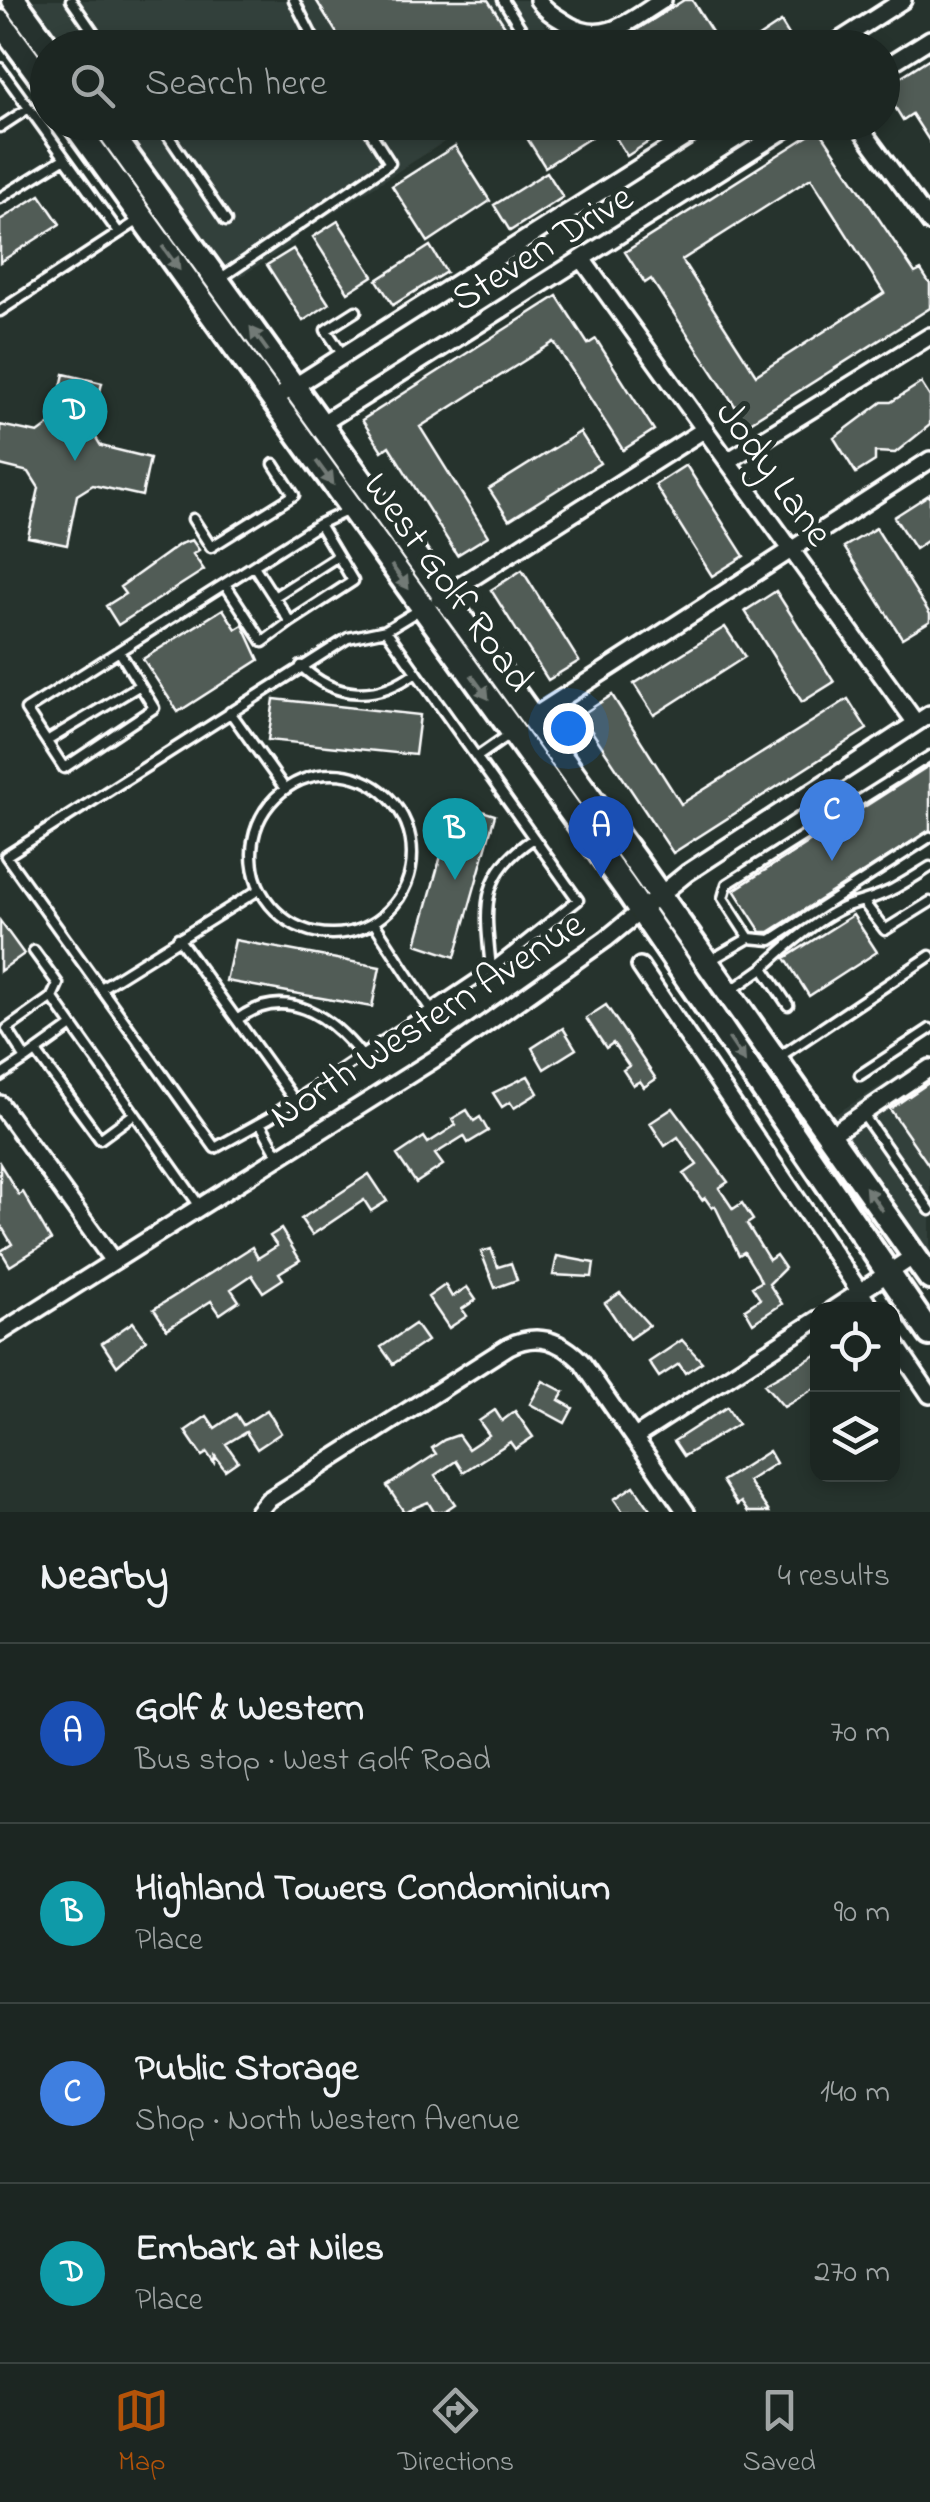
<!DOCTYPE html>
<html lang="en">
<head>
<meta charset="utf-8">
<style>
	:root { --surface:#1c2622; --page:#252e2a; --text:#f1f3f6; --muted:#a0a5a5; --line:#3a4340; --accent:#b45309 }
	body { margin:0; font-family:"Indie Flower",sans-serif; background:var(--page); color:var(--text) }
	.controls { position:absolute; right:30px; bottom:30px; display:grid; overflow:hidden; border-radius:20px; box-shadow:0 5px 15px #0003 }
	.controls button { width:90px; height:90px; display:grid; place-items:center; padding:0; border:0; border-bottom:2px solid var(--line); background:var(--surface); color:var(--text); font:50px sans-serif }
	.you { position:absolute; left:568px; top:728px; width:35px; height:35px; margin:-25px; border:8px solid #fff; border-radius:50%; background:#1a73e8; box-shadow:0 0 0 15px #1a73e833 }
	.badge { display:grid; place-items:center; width:65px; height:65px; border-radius:50%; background:var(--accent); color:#fff; font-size:32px; font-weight:700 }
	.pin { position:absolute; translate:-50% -82px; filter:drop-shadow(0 2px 5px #0008) }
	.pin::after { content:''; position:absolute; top:52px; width:35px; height:30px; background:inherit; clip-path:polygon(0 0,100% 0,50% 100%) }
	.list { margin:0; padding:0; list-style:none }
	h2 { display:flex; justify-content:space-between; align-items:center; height:130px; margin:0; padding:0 40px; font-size:42px }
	h2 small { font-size:32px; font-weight:400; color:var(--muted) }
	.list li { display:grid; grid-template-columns:65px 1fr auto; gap:30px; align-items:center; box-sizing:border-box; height:180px; padding:0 40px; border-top:2px solid var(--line) }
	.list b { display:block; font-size:38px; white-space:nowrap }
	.list p { margin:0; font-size:32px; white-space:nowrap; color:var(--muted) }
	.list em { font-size:32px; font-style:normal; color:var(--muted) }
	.icon { flex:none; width:55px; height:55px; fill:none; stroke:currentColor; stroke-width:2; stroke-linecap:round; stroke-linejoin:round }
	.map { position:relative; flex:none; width:930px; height:1512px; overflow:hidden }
	.search { position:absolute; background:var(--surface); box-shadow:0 5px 15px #0003; left:30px; right:30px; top:30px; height:110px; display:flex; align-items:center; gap:25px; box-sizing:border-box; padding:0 35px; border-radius:55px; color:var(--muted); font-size:38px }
	.sheet { height:850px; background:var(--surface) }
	nav { display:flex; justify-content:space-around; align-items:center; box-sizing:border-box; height:140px; border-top:2px solid var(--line); background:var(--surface); font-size:28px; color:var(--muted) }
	nav a { display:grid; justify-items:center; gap:5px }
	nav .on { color:var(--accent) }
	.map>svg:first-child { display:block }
</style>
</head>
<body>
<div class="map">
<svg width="930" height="1512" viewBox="0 0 930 1512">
	<rect width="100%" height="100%" fill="#26332d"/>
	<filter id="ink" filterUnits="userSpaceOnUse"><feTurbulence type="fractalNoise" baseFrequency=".01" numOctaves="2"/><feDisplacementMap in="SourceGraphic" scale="20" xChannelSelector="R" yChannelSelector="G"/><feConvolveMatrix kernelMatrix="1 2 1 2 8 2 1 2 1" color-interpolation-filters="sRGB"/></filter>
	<g filter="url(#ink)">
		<path fill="#333f3a" d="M25 0H529L559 47H59Z
			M113 123H474L298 235 293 243 237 279 235 291Z
			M930 1055V1256L829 1118Z"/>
		<path fill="#515c57" stroke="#fff" stroke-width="2.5" fill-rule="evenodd" d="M316 0H488L519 48H346Z
			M684 0H692L722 48H686L679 36 661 48H634L627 36Z
			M781 22 797 48H742Z
			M930 58V142L912 114 903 120 883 88Z
			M517 122H614L545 167Z
			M623 122H679L627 156 611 130Z
			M819 129 915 273 921 270 930 284V308L747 424 651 279 645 283 625 252ZM811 178 884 293 756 375 682 260Z
			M455 146 490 201 428 242 392 186Z
			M547 172 563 197 510 231 494 205Z
			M40 195 60 224 0 262V220Z
			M338 221 373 276 348 292 313 237Z
			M430 246 446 272 393 305 377 280Z
			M293 249 329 304 303 321 267 265Z
			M557 296 588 344 596 339 654 430 623 450 554 342 473 393 420 427 488 536 457 555 389 446 382 451 362 420Z
			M64 374 102 383 91 430 101 446 150 458 142 496 93 485 77 495 67 545 28 537 39 488 29 472 0 465V425L38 433 53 422Z
			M921 383 930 397V425L895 453 875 452V461L856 473 834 438 882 402H891Z
			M580 432 600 463 509 520 489 489Z
			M686 465 744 556 712 576 655 485Z
			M930 494V539L915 549 894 517Z
			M876 528 930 614V621L902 638 844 547Z
			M192 540 199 550 193 554 204 570 118 625 106 606 125 594 120 587 180 544Z
			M522 570 579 661 548 680 491 590Z
			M776 591 834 682 802 702 745 611Z
			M223 609 236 629 243 625 259 660 178 712 143 659Z
			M725 627 745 657 654 715 634 684Z
			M612 695 681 804 848 699 867 729 673 853 581 715Z
			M274 699 420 715 415 755 268 740Z
			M930 765V830L769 932H761L734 890Z
			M456 803 495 815 455 957 416 944Z
			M853 915 877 952 809 996 785 958Z
			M0 921 24 954 0 971Z
			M235 940 380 967 372 1007 226 981Z
			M606 1005 656 1079 644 1087 640 1081 633 1085 623 1070 629 1066 613 1043 606 1048 586 1018Z
			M563 1028 576 1049 544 1069 532 1048Z
			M528 1076 538 1093 514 1108 510 1102 502 1107 493 1093Z
			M930 1082V1167L890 1109Z
			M673 1108 728 1182 719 1188 733 1209 742 1203 753 1220 747 1224 769 1260 776 1255 785 1268 769 1284 782 1304 753 1323 745 1309 760 1299 752 1287 761 1282 757 1273 744 1252 739 1255 715 1206 712 1208 705 1198 702 1200 684 1174 697 1165 678 1137 665 1146 650 1123Z
			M467 1110 474 1121 480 1117 488 1131 468 1143 464 1136 435 1154 443 1165 416 1183 397 1155 424 1137 428 1143 456 1125 452 1119Z
			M0 1164 19 1195 23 1192 51 1240 10 1266 1 1251 12 1244 0 1224Z
			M369 1174 387 1201 371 1211 364 1200 312 1235 301 1219Z
			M281 1229 300 1260 279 1273 283 1279 263 1292 252 1275 231 1289 239 1301 220 1314 211 1301 167 1329 154 1309 252 1247 258 1258 277 1246 270 1236Z
			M491 1249 498 1267 511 1263 517 1280 495 1288 481 1252Z
			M557 1256 594 1263 592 1277 553 1275Z
			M445 1285 452 1297 467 1287 476 1300 462 1309 467 1316 449 1328 428 1297Z
			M620 1293 649 1325 629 1339 605 1303Z
			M133 1322 146 1340 117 1366 102 1343Z
			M415 1324 427 1341 393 1364 381 1347Z
			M682 1340 702 1362 685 1373 679 1364 659 1377 649 1362Z
			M818 1354V1386L784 1407 764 1384Z
			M543 1381 564 1392 559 1400 573 1408 565 1423 530 1404Z
			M727 1407 738 1424 684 1456 674 1441Z
			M267 1410 281 1433 257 1449 246 1432 226 1444 238 1461 225 1470 215 1456 214 1463 207 1453 202 1456 185 1431 207 1416 215 1428 236 1414 243 1425Z
			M495 1410 502 1421 515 1411 533 1437 515 1449 510 1442 463 1472 456 1461 435 1475 455 1504 443 1512H434L428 1502 404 1512 387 1486 436 1454 432 1448 444 1440 458 1435 468 1449 489 1435 479 1421Z
			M769 1451 776 1463 748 1481 769 1512H748L741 1502 737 1505 722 1481Z
			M634 1486 652 1512H623L614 1499Z"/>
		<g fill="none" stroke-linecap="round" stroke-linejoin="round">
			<defs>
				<path id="lane" d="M71 0 104 48
					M294 0 318 48
					M503 0 533 48
					M0 68 119 233
					M159 122 226 221
					M0 127 29 108
					M0 198 65 158
					M218 280 390 163 364 122
					M0 311 139 220
					M343 355 326 330 356 311
					M193 519 211 547 294 495 274 464
					M254 566 290 622 353 581 319 524
					M225 584 263 642 290 622
					M274 597 338 556
					M386 630 578 900 491 969 269 1118 215 1148 6 856 348 638 386 630 419 610
					M119 651 154 708 64 768 26 710 319 524 351 509
					M301 666C336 700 377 701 416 672
					M230 712 285 789
					M47 741 140 685
					M477 757 510 734
					M252 854a80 80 0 1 1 160 0a80 80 0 1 1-160 0Z
					M865 904 885 930 930 902
					M374 923 431 1010
					M178 938 295 1101
					M749 938 771 940 930 837
					M34 951 58 984 52 997
					M711 960 749 938 723 898 727 884 930 756
					M763 968C784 948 825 912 853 904 889 894 898 887 930 867
					M491 969C485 907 478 876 534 838
					M101 988 260 889
					M732 990 763 968 788 1005
					M238 1019C287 984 331 1017 362 1056
					M36 1052 100 1139 134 1114
					M779 1057 930 956
					M26 1059 72 1026
					M860 1075 930 1029
					M0 1076 26 1059 7 1029 52 997 199 1205
					M862 1113 930 1210
					M260 1123 278 1155"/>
				<path id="street" d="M538 0C546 12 557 17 569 25 605 46 632 19 663 0
					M828 48 903 0
					M882 69 930 39
					M856 122 930 223
					M582 259 916 723
					M273 400 710 122
					M321 424 797 122
					M728 461 930 336
					M439 599 705 429
					M533 717 930 460
					M640 966 872 1310
					M0 1104 113 1261
					M829 1136 930 1068
					M832 1310 914 1256
					M0 1333 452 1048 606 939 687 873 930 714
					M892 1339 930 1395
					M635 1437 818 1319
					M258 1512 268 1500 509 1346C537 1332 560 1340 581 1361L686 1512"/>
				<path id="primary" d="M14 0 49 48
					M0 22 48 87
					M73 122 624 886 930 1334
					M103 122 637 863 930 1278"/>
			</defs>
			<use href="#lane" stroke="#fff" stroke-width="15"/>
			<use href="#street" stroke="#fff" stroke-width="22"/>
			<use href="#primary" stroke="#fff" stroke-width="30"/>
			<use href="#lane" stroke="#26332d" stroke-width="8"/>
			<use href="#street" stroke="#26332d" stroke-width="15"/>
			<use href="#primary" stroke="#26332d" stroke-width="22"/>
		</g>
		<defs><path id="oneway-solid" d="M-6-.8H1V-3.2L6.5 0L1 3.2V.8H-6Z" transform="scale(2.5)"/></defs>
		<g fill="#727a76">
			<use href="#oneway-solid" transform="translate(171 258) rotate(54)"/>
			<use href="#oneway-solid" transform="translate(259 339) rotate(-126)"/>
			<use href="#oneway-solid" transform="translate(325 473) rotate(54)"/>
			<use href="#oneway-solid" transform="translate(400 577) rotate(54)"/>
			<use href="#oneway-solid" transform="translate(480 687) rotate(54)"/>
			<use href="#oneway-solid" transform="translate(737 1050) rotate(56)"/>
			<use href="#oneway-solid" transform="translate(874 1199) rotate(-125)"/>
		</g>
	</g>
	<g text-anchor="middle" stroke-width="10" stroke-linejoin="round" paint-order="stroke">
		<g font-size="40" fill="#fff" stroke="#26332d">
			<text transform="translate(541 246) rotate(-32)" y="14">Steven Drive</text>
			<text transform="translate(776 472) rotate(54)" y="14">Jody Lane</text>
			<text transform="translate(450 581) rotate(54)" y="14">West Golf Road</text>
			<text transform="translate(426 1018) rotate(-33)" y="14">North Western Avenue</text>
		</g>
	</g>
</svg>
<div class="controls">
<button><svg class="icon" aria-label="locate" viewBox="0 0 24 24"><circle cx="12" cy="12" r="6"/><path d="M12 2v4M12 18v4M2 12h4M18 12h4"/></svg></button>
<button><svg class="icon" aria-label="layers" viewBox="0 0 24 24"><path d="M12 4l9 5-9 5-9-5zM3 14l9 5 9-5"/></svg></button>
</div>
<div class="you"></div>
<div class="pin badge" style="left:601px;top:878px;background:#1a4fb4">A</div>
<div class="pin badge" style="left:455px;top:880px;background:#0f9aa8">B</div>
<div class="pin badge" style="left:832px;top:861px;background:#3f7fe0">C</div>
<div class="pin badge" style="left:75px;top:461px;background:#0f9aa8">D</div>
<div class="search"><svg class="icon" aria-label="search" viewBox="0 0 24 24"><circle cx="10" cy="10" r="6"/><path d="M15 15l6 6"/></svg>Search here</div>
</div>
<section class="sheet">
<h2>Nearby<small>4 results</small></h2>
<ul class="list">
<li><span class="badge" style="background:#1a4fb4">A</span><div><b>Golf &amp; Western</b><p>Bus stop · West Golf Road</p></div><em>70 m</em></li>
<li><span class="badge" style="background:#0f9aa8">B</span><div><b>Highland Towers Condominium</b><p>Place</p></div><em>90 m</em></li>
<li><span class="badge" style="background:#3f7fe0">C</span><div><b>Public Storage</b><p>Shop · North Western Avenue</p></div><em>140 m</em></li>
<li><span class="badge" style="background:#0f9aa8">D</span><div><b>Embark at Niles</b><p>Place</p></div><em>270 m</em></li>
</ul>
</section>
<nav>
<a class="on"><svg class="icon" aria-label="map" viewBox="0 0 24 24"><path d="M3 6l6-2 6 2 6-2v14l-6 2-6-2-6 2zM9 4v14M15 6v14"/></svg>Map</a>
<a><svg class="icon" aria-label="directions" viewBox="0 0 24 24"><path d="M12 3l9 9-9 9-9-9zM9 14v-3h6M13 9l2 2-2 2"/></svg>Directions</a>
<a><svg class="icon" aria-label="saved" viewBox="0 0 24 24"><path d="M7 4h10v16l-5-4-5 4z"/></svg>Saved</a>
</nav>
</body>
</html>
